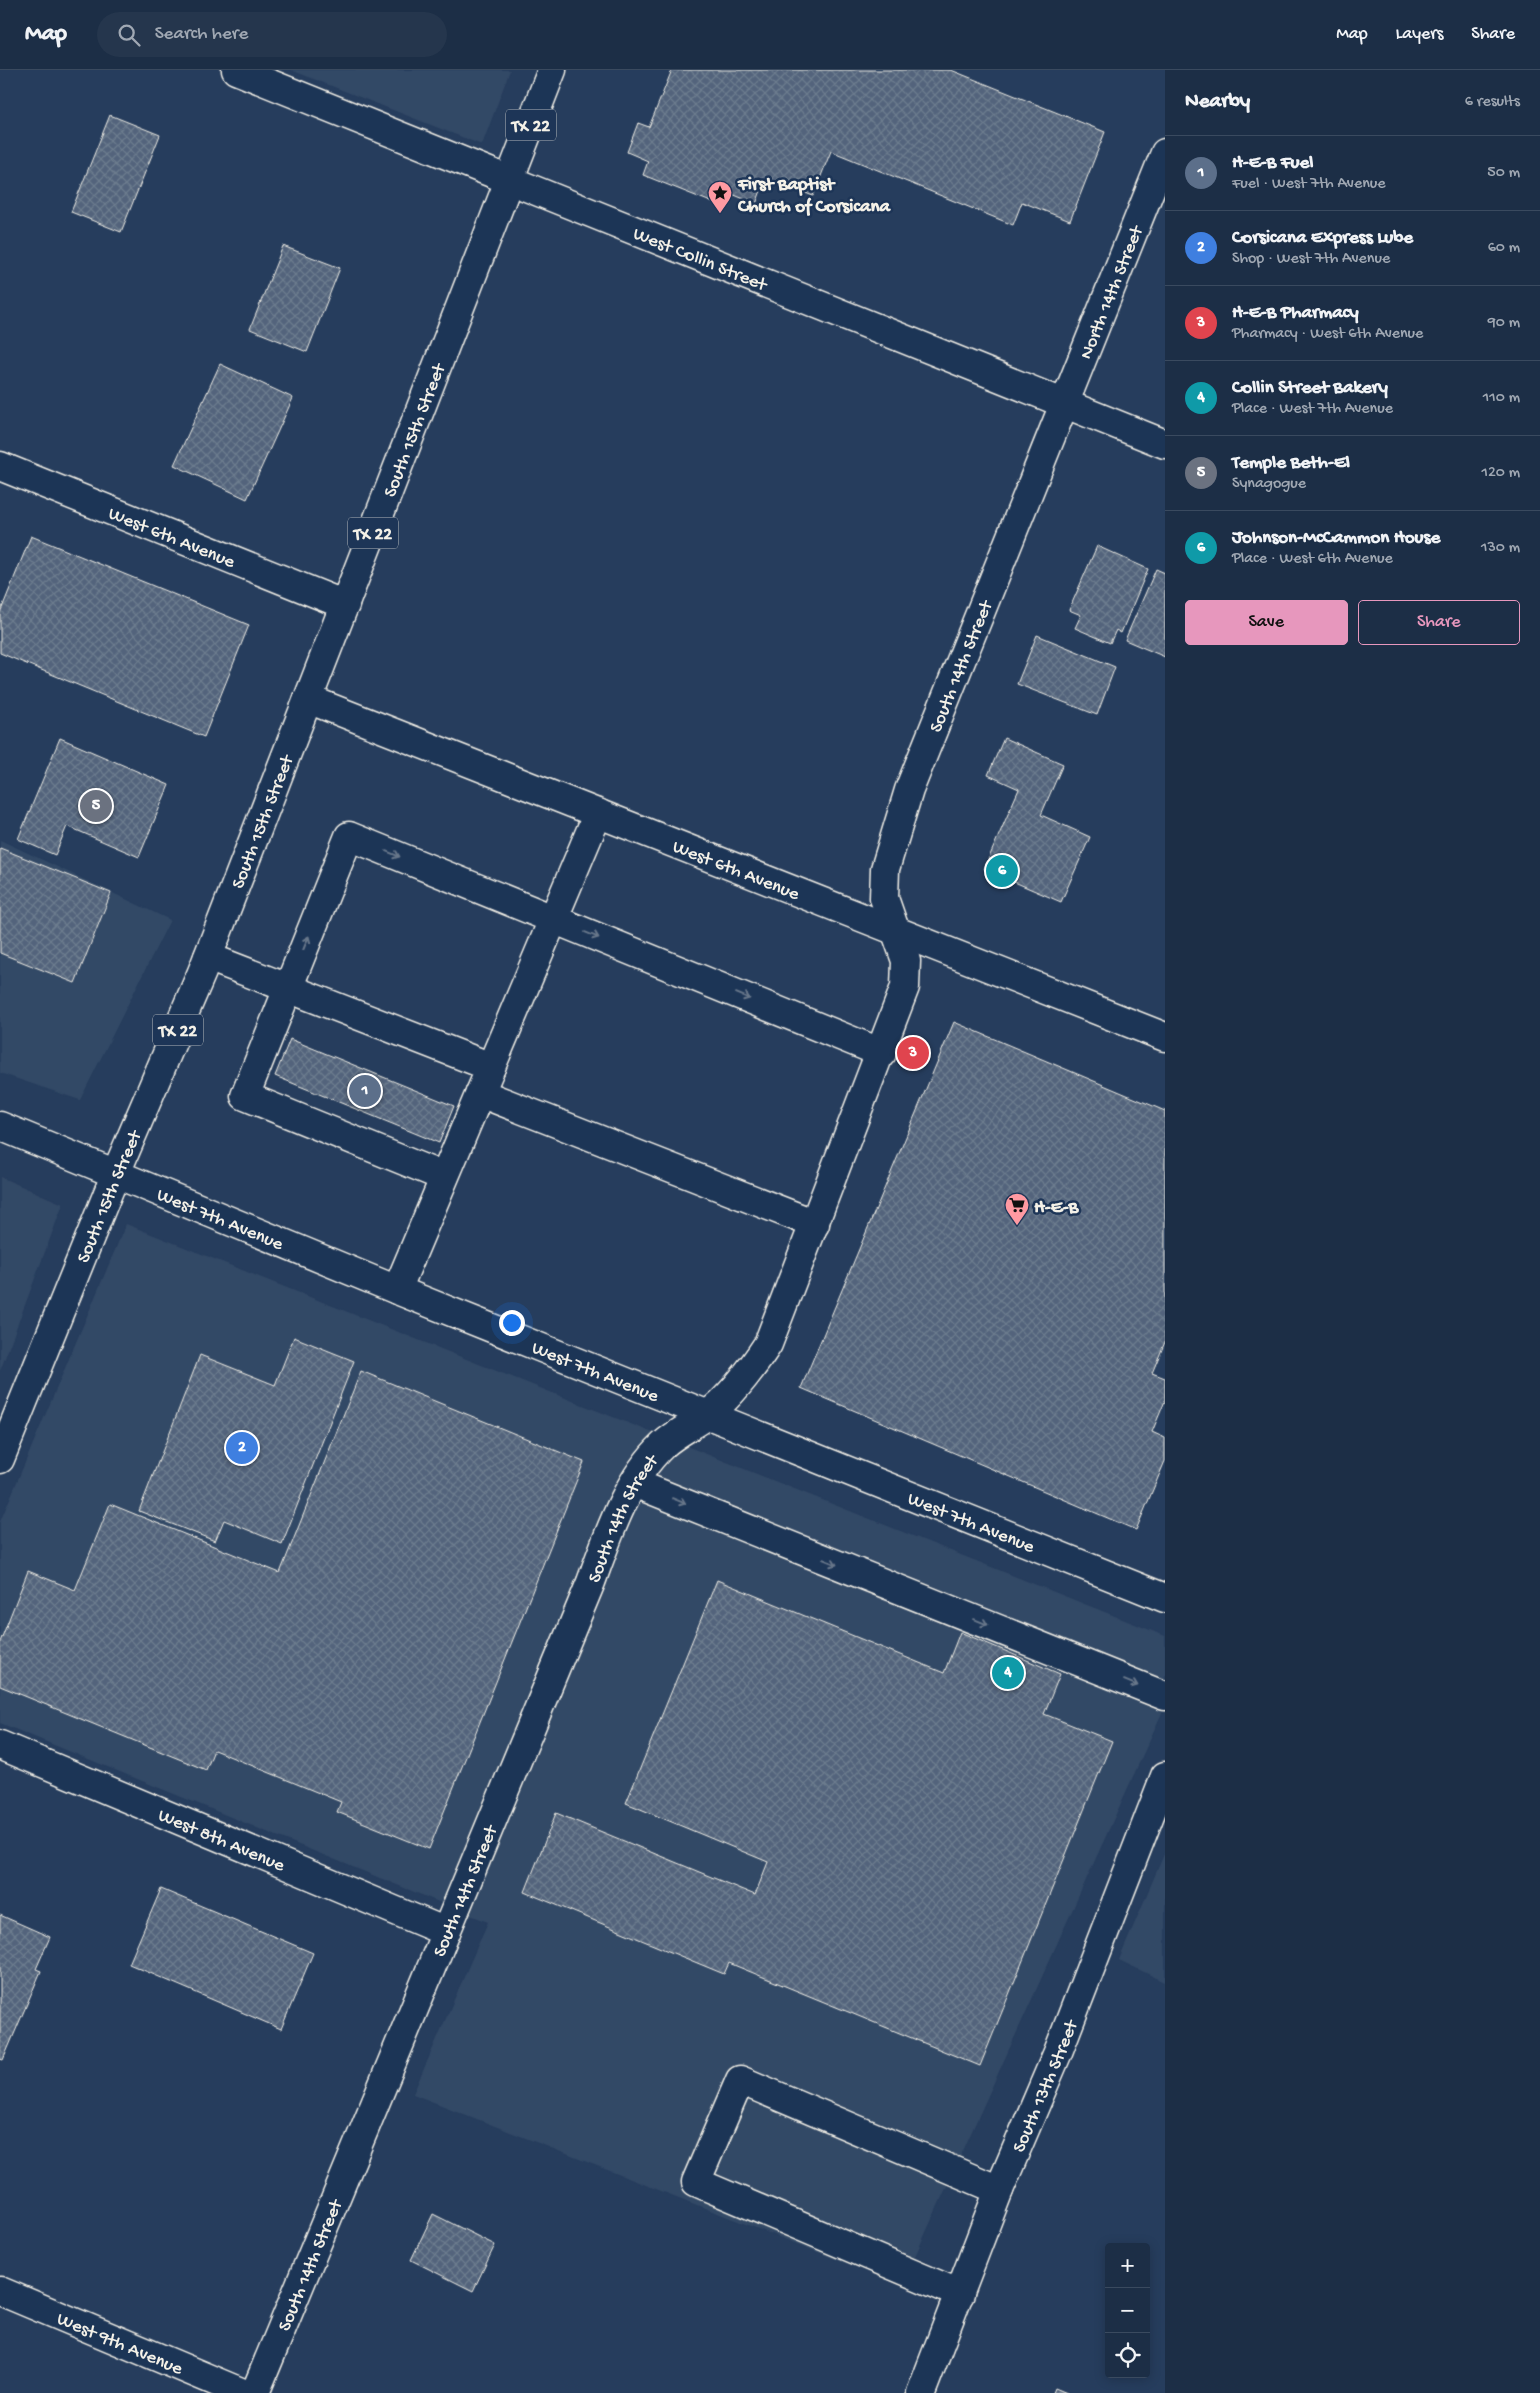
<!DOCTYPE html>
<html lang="en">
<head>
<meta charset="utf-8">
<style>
	:root { --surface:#1c2e46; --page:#25364d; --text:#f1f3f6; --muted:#a0a8b3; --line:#3a4a5f; --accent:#e797bd }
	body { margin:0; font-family:"Gochi Hand",sans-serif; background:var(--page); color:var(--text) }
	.controls { position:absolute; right:15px; bottom:15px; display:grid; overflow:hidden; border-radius:5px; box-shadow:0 2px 12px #0003 }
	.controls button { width:45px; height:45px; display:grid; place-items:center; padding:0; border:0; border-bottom:1px solid var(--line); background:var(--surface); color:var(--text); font:25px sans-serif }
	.you { position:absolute; left:511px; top:1252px; width:18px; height:18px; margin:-12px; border:4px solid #fff; border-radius:50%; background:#1a73e8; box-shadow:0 0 0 8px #1a73e833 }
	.badge { display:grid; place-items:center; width:32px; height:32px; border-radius:50%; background:var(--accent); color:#fff; font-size:16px; font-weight:700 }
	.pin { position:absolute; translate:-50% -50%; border:2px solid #fff; box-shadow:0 1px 5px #0006 }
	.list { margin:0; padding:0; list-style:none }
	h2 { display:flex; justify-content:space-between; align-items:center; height:65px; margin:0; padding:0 20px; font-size:21px }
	h2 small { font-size:16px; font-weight:400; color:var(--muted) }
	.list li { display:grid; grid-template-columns:32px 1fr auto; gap:15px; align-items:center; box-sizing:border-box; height:75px; padding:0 20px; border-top:1px solid var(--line) }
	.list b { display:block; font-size:19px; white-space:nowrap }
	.list p { margin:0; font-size:16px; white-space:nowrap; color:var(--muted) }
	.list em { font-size:16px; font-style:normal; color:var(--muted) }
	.actions { display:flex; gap:10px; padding:15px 20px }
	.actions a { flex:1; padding:11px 0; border:1px solid var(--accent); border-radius:5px; text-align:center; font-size:18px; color:var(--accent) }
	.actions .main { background:var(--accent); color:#111 }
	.icon { flex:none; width:28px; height:28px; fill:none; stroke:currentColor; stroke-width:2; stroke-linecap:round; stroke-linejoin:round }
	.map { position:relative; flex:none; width:1165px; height:2323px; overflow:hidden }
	header { display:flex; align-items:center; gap:30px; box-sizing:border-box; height:70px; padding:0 25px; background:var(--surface); border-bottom:1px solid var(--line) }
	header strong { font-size:24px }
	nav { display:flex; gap:28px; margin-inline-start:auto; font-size:18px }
	.search { width:350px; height:45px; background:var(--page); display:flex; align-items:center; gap:12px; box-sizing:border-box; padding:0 18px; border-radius:28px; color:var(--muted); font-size:19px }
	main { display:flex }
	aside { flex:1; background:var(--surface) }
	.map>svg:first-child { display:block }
</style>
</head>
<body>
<header>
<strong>Map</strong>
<div class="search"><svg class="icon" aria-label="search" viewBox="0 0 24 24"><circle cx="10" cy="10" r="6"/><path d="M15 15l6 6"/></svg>Search here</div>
<nav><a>Map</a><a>Layers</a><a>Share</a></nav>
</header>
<main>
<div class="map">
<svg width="1165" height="2323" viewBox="0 0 1165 2323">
	<defs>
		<pattern id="building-cross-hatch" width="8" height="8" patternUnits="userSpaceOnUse" patternTransform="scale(1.25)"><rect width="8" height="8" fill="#52647b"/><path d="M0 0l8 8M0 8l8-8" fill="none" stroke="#6c7b8e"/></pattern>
	</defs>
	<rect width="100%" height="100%" fill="#263d5d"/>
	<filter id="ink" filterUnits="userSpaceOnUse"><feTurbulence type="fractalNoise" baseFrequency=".02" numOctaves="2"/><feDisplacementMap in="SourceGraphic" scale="10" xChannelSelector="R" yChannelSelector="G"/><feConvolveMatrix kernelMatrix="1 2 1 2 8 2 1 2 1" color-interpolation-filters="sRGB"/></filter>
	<g filter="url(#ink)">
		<path fill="#334966" d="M291 0H510L482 75Z
			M0 770 170 850 80 1030 0 1003Z
			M0 1107 63 1134 0 1301Z
			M126 1154 1165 1566V1636L902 2215 413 2024 488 1852 0 1653V1452Z
			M1165 1782V1912L1119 1890Z"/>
		<path fill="url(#building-cross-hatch)" stroke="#f4f1e8" d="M672 0H951L1105 62 1070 151 1022 132 1013 155 831 81 813 126 766 107 756 134 732 124 726 138 643 105 648 91 627 82 638 53 649 57Z
			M110 45 160 65 121 162 71 142Z
			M283 176 340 198 307 282 250 259Z
			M220 294 293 328 247 429 174 395Z
			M31 466 249 555 204 667 0 583V543Z
			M1097 476 1148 499 1121 563 1116 560 1110 573 1075 558 1081 545 1069 540Z
			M1156 499 1165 503V587L1125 570Z
			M1037 565 1115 597 1097 645 1017 614Z
			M60 668 169 715 139 787 67 756 55 785 18 769Z
			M1004 668 1063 694 1041 745 1090 767 1061 832 984 799 1019 719 988 705Z
			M0 778 111 823 75 913 0 883Z
			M954 952 1165 1041V1272L1152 1303 1165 1308V1331L1152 1362 1165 1368V1391L1136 1460 801 1318Z
			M290 969 454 1036 439 1073 275 1006Z
			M294 1267 354 1291 282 1474 224 1450 215 1471 139 1441 200 1285 275 1315Z
			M361 1301 584 1392 429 1779 337 1742 341 1732 214 1680 206 1700 0 1616V1572L28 1501 75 1520 110 1434 280 1503Z
			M717 1510 944 1603 960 1562 1060 1604 1044 1644 1112 1671 980 1996 729 1893 724 1904 525 1822 556 1743 755 1825 768 1792 626 1733Z
			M161 1819 313 1883 281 1959 129 1894Z
			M0 1845 50 1867 36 1899 41 1901 3 1990 0 1989Z
			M433 2144 495 2175 473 2221 411 2190Z
			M1055 2318 1067 2323H1053Z"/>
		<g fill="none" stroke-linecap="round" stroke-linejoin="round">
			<defs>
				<g id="minor">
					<path id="s1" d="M236 0 1165 374"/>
					<path id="s2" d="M0 396 345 535"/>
					<path id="s3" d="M308 629 1165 967"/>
					<path d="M208 887 491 997"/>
					<path d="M480 1023 815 1154"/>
					<path d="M444 1107 245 1026 349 766 882 983"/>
					<path d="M397 1220 598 743"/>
					<path d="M634 1413 1165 1626"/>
					<path id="s4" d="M0 1675 446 1862"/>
					<path id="s5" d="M0 2221 243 2323"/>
					<path d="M960 2224 696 2112 740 2010 999 2120"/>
					<path id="s6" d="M255 2323 591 1512C608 1466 626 1410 663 1375 676 1363 692 1356 706 1346 731 1327 751 1300 768 1274L905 917 906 891 884 828 885 799 909 720 1165 83"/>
					<path id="s7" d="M921 2323 999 2120 1058 1982 1165 1706"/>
				</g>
				<g id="major">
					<path id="s8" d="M0 1056 397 1220 1165 1528"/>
					<path id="s9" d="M0 1389 116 1103 202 902 552 0"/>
				</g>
			</defs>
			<use href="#minor" stroke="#f4f1e8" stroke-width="31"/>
			<use href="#major" stroke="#f4f1e8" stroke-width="31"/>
			<use href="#minor" stroke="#1d3557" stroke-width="28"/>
			<use href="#major" stroke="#1d3557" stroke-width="28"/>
		</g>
		<defs><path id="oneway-shaft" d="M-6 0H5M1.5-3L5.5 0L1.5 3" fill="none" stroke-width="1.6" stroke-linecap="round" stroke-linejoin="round" transform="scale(1.25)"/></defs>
		<g stroke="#68778a">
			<use href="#oneway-shaft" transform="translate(393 784) rotate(22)"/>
			<use href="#oneway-shaft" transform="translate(592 865) rotate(22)"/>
			<use href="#oneway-shaft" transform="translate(306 873) rotate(-68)"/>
			<use href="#oneway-shaft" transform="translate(743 926) rotate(22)"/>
			<use href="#oneway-shaft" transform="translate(679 1431) rotate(22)"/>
			<use href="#oneway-shaft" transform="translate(830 1492) rotate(22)"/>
			<use href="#oneway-shaft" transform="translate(981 1552) rotate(22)"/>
			<use href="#oneway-shaft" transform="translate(1131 1613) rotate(22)"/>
		</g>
	</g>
	<defs>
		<symbol id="sight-pin" viewBox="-11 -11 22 30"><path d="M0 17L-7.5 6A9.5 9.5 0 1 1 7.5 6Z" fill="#ff9aa2" stroke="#1d3557"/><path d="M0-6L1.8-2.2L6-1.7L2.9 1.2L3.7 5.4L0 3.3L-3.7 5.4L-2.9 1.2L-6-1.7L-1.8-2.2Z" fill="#111"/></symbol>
		<symbol id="supermarket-pin" viewBox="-11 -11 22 30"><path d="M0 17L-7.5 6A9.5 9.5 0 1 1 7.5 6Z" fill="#ff9aa2" stroke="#1d3557"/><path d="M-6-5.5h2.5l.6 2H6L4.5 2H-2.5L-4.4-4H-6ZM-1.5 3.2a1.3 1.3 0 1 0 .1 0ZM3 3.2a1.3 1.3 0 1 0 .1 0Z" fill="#111"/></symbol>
	</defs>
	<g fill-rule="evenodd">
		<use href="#sight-pin" x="706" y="109" width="28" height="38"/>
		<use href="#supermarket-pin" x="1003" y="1121" width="28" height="38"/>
	</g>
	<g text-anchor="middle" stroke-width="5" stroke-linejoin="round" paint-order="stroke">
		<g fill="#1d3557" stroke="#b4b9bc" stroke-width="1">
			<rect x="506" y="39.5" width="50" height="31" rx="4"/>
			<rect x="348" y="447.5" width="50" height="31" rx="4"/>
			<rect x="153" y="944.5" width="50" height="31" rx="4"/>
		</g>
		<g font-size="18" font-weight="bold" fill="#f4f1e8">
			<text x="531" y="61">TX 22</text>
			<text x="373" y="469">TX 22</text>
			<text x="178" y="966">TX 22</text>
		</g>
		<g font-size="19" font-weight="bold" fill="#f4f1e8" stroke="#1d3557" text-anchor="start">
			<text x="738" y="119">First Baptist<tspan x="738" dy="22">Church of Corsicana</tspan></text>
			<text x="1034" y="1142">H-E-B</text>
		</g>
		<g font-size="19" fill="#f4f1e8" stroke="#1d3557">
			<text dy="7" stroke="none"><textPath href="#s1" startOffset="501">West Collin Street</textPath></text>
			<text dy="7" stroke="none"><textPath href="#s6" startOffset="2305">North 14th Street</textPath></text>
			<text dy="7" stroke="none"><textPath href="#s9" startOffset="1109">South 15th Street</textPath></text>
			<text dy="7" stroke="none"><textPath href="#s2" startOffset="186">West 6th Avenue</textPath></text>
			<text dy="7" stroke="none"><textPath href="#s6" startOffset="1902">South 14th Street</textPath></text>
			<text dy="7" stroke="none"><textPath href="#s9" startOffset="689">South 15th Street</textPath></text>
			<text dy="7" stroke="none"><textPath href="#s3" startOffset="461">West 6th Avenue</textPath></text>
			<text dy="7" stroke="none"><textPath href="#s9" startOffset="284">South 15th Street</textPath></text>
			<text dy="7" stroke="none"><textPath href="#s8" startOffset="239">West 7th Avenue</textPath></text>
			<text dy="7" stroke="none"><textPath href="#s8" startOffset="644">West 7th Avenue</textPath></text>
			<text dy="7" stroke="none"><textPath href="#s6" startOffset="949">South 14th Street</textPath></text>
			<text dy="7" stroke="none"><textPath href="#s8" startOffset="1049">West 7th Avenue</textPath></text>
			<text dy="7" stroke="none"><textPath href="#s4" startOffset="241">West 8th Avenue</textPath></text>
			<text dy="7" stroke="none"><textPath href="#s6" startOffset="544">South 14th Street</textPath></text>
			<text dy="7" stroke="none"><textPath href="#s7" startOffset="331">South 13th Street</textPath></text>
			<text dy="7" stroke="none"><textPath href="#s6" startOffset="139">South 14th Street</textPath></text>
			<text dy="7" stroke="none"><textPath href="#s5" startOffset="131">West 9th Avenue</textPath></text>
		</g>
	</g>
</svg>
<div class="controls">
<button>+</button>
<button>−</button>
<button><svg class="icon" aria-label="locate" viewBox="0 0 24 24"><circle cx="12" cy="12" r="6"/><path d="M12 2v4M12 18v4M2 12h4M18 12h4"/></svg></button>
</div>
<div class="you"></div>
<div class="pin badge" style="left:365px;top:1021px;background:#5c6f8a">1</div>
<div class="pin badge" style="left:242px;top:1378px;background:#3f7fe0">2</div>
<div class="pin badge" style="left:913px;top:983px;background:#e0444e">3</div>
<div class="pin badge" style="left:1008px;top:1603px;background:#0f9aa8">4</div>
<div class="pin badge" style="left:96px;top:736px;background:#6b7280">5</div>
<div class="pin badge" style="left:1002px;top:801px;background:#0f9aa8">6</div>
</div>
<aside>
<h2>Nearby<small>6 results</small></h2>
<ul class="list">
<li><span class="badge" style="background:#5c6f8a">1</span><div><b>H-E-B Fuel</b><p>Fuel · West 7th Avenue</p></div><em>50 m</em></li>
<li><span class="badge" style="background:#3f7fe0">2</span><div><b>Corsicana Express Lube</b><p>Shop · West 7th Avenue</p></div><em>60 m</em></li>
<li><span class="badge" style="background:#e0444e">3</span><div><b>H-E-B Pharmacy</b><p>Pharmacy · West 6th Avenue</p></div><em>90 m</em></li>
<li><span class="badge" style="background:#0f9aa8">4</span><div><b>Collin Street Bakery</b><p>Place · West 7th Avenue</p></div><em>110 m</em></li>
<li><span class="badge" style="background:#6b7280">5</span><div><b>Temple Beth-El</b><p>Synagogue</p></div><em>120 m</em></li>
<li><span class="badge" style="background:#0f9aa8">6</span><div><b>Johnson-McCammon House</b><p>Place · West 6th Avenue</p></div><em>130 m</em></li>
</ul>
<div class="actions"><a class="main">Save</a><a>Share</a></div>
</aside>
</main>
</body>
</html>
